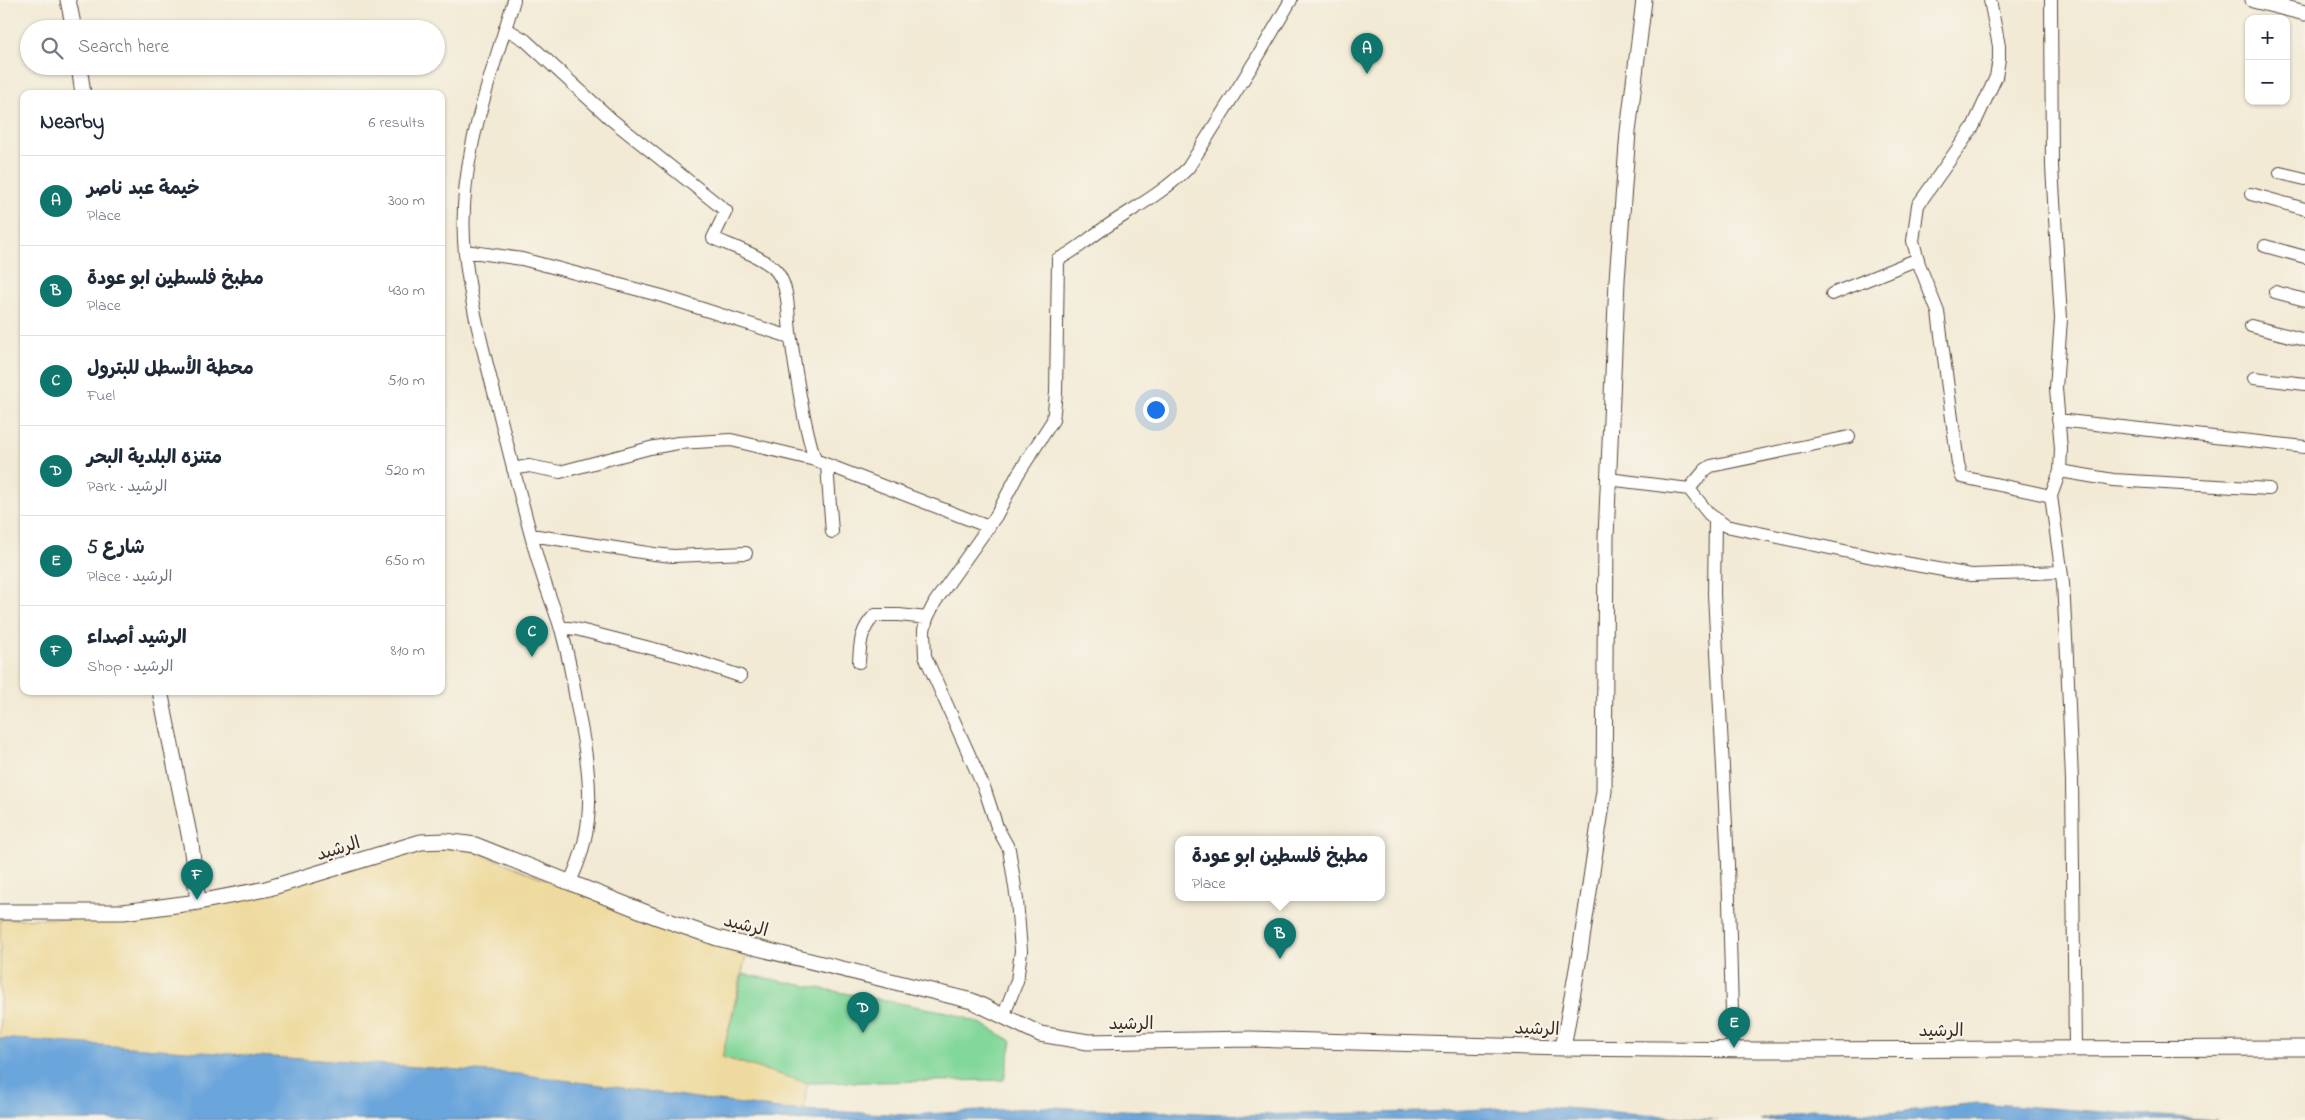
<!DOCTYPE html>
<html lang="en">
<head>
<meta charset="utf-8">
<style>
	:root { --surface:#fff; --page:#f6f6f7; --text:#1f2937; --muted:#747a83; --line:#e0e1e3; --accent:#0f766e }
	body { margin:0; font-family:"Indie Flower","Playpen Sans Arabic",sans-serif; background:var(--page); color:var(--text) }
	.controls { position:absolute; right:15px; top:15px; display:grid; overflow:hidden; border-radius:10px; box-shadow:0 1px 4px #0004 }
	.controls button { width:45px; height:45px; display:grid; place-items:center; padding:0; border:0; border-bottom:1px solid var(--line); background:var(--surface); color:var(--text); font:25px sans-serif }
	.you { position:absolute; left:1155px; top:409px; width:18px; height:18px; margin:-12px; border:4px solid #fff; border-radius:50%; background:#1a73e8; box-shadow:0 0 0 8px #1a73e833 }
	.badge { display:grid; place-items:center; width:32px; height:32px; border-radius:50%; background:var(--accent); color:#fff; font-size:16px; font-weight:700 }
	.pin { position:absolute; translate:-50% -41px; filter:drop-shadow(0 1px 2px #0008) }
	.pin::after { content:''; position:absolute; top:26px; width:18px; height:15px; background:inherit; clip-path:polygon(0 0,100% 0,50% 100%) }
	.popup { position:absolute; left:1175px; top:836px; width:210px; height:65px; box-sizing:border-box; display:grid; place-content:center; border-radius:10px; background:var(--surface); filter:drop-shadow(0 1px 4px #0005); font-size:16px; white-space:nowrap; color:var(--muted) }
	.popup b { font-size:19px; color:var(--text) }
	.popup::after { content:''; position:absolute; left:50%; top:100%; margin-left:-10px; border:10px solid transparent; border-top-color:var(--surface) }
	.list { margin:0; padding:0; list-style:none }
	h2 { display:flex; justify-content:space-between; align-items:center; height:65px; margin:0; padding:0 20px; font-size:21px }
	h2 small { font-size:16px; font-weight:400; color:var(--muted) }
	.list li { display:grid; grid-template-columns:32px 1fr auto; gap:15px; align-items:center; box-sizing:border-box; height:90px; padding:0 20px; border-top:1px solid var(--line) }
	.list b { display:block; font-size:19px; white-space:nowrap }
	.list p { margin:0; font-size:16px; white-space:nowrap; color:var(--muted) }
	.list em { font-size:16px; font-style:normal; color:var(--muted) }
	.icon { flex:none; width:28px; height:28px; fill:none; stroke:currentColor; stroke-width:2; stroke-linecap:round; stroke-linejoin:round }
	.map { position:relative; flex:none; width:2305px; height:1120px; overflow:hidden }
	.search { position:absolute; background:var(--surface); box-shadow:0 1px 4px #0004; left:20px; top:20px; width:425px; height:55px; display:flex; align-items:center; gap:12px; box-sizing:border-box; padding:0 18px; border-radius:28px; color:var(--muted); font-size:19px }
	.panel { position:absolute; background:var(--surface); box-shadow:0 1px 4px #0004; left:20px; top:90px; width:425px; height:605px; border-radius:10px }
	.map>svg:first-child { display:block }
</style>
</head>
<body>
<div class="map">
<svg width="2305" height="1120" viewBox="0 0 2305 1120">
	<rect width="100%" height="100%" fill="#f7f3e8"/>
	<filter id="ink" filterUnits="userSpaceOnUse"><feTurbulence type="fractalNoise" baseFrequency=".02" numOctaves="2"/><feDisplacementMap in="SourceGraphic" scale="10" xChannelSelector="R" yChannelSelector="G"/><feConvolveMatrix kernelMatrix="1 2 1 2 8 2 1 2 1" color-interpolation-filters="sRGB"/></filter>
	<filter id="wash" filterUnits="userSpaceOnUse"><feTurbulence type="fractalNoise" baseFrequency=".0096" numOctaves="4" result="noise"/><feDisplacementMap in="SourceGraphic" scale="20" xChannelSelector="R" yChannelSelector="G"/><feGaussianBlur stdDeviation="1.12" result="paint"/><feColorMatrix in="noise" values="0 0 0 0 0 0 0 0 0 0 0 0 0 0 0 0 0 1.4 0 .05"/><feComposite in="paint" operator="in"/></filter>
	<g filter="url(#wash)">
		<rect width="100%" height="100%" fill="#f2ead5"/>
		<path fill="#82d79a" stroke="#5e805c" d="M743 974 952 1013 982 1024 1012 1041 1004 1080 807 1083 722 1057Z"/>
		<path fill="#eeda9e" stroke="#94825e" d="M431 847 472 850 673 930 746 955 722 1057 807 1083 803 1120H717L319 1060 188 1057 0 1046V919L138 918 186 911Z"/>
		<path fill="#6ba5db" stroke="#53687c" d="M0 1038 518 1074 779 1109 910 1115 1047 1107 1247 1115 1429 1112 1538 1106 1718 1120H0Z
			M1977 1103 2217 1120H1760L1810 1109 1889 1113Z"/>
	</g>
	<g filter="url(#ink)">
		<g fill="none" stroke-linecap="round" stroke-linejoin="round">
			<defs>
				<path id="minor" d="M514 0C489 83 456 165 465 253 470 302 483 349 495 396 509 452 523 509 539 564 545 586 554 607 561 629 568 654 573 680 577 705 589 767 600 824 569 883
					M1990 0 1999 46V59L1996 77 1973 127 1918 205 1913 241 1919 264 1938 312 1958 464 1962 477 2051 496 2063 583 2067 657 2072 781 2075 1049
					M2051 0 2052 167 2061 319 2056 388 2061 449 2060 471 2051 496
					M505 28 525 40 612 120 726 211 713 238C730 246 766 257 777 272 791 291 787 317 791 339 797 380 803 420 815 460
					M2280 173 2305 179
					M2251 194 2305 209
					M2265 246 2305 257
					M465 251 522 259 662 296 790 337
					M2275 292 2305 300
					M1832 294 1918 259
					M2251 326 2305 340
					M2254 378 2305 384
					M2058 420 2305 447
					M827 465 832 532
					M513 469 529 466 560 472 650 448 678 443 731 440 815 460 989 527
					M2060 471 2113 480 2269 489
					M1608 479 1689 489 1709 514 1726 526 1877 558 1971 575 2061 572
					M1689 489 1705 470 1711 466 1849 437
					M1715 519 1714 594 1728 864 1733 1049
					M531 535 654 554 673 556 746 553
					M560 627 576 629 681 656 740 676
					M859 662C860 642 861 629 875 615H899L927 618
					M1003 1017 1017 981 1021 951 1017 900 1009 849 997 827 985 790 925 656 924 630 927 618 935 602 996 516 1018 474 1053 420 1056 393 1058 259C1072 254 1089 238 1103 229 1132 209 1162 194 1188 168L1260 53 1291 0"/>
				<path id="major" d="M68 0 74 29
					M2253 0 2305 13
					M79 66 83 94
					M160 691 191 844 198 902
					M0 912H123L198 902 266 889 421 842 445 841 475 845 657 917 717 938 972 1001 1040 1034 1088 1042 1250 1039 1563 1048 1756 1050 2305 1048
					M1563 1048 1580 952 1604 791 1606 537 1617 280 1628 132 1644 0"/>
			</defs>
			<use href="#minor" stroke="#564739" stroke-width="14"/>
			<use href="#major" stroke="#564739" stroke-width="17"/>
			<use href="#minor" stroke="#fff" stroke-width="12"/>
			<use href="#major" stroke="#fff" stroke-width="15"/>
		</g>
	</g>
	<g text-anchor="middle" stroke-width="4" stroke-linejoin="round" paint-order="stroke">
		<g font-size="18" fill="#3b2a1e" stroke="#f7f3e8">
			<text transform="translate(338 848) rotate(-17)" y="6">الرشيد</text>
			<text transform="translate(746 925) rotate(14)" y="6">الرشيد</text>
			<text x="1131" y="1029">الرشيد</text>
			<text transform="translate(1537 1028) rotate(2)" y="6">الرشيد</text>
			<text x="1941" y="1036">الرشيد</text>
		</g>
	</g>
</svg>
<div class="controls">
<button>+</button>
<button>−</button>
</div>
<div class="you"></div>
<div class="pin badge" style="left:1367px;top:74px">A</div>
<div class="pin badge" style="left:1280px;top:959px">B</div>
<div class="popup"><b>مطبخ فلسطين ابو عودة</b>Place</div>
<div class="pin badge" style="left:532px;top:657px">C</div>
<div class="pin badge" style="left:863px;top:1033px">D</div>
<div class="pin badge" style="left:1734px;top:1048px">E</div>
<div class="pin badge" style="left:197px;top:900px">F</div>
<div class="search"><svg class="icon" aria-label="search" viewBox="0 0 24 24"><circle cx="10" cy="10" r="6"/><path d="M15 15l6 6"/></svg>Search here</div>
<section class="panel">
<h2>Nearby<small>6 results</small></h2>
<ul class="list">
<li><span class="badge">A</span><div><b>خيمة عبد ناصر</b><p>Place</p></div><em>300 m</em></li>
<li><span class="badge">B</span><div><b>مطبخ فلسطين ابو عودة</b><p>Place</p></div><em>430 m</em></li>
<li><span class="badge">C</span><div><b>محطة الأسطل للبترول</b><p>Fuel</p></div><em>510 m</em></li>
<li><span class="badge">D</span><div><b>متنزه البلدية البحر</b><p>Park · الرشيد</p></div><em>520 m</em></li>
<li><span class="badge">E</span><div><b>شارع 5</b><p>Place · الرشيد</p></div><em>650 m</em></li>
<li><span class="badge">F</span><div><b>الرشيد أصداء</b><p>Shop · الرشيد</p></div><em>810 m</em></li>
</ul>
</section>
</div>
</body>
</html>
